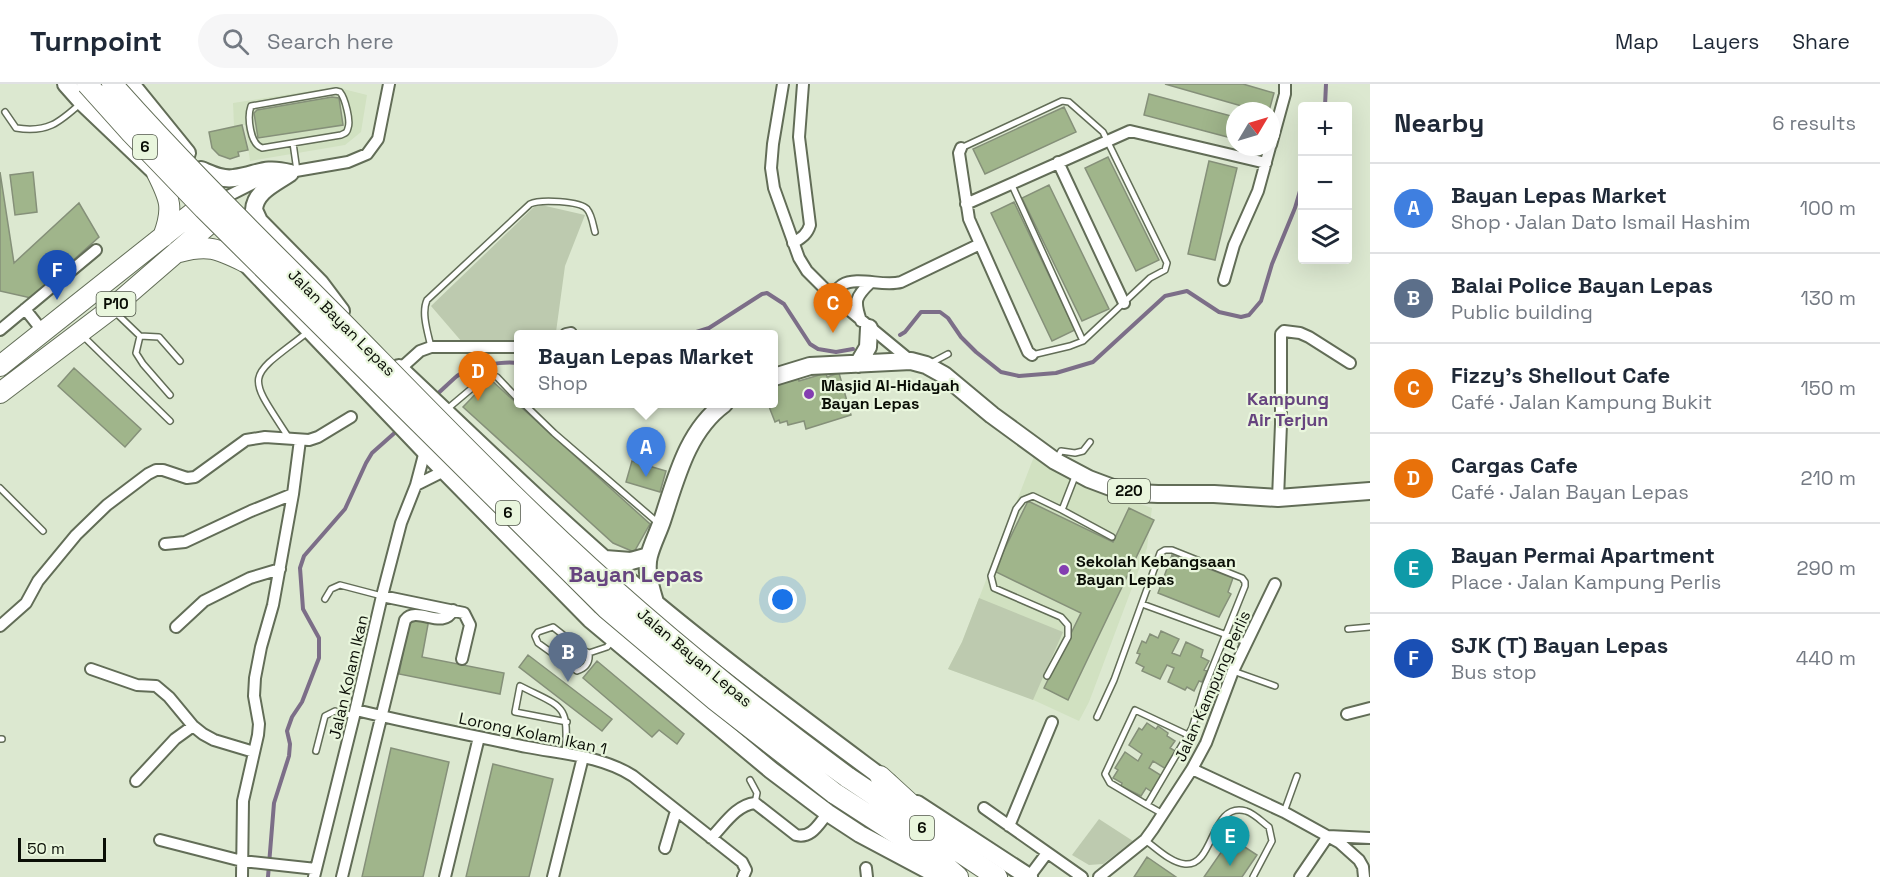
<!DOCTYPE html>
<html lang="en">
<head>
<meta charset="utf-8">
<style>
	:root { --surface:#fff; --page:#f6f6f7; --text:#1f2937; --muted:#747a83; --line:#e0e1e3; --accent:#843eb1 }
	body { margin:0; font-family:"Space Grotesk",sans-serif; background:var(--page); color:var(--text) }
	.controls { position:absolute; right:18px; top:18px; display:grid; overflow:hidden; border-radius:6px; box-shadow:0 6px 24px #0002 }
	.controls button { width:54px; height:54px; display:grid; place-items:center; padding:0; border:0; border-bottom:2px solid var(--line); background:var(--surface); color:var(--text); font:30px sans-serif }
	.compass { position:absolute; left:1226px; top:18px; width:54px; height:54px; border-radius:50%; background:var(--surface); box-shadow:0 6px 24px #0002; rotate:52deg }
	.scale { position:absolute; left:18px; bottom:15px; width:88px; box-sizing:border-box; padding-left:6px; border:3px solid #0a0e06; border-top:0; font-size:16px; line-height:21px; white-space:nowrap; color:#0a0e06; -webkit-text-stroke:4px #e9f6dd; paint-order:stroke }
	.you { position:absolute; left:783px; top:516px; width:21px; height:21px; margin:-15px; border:4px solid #fff; border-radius:50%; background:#1a73e8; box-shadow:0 0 0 9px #1a73e833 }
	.badge { display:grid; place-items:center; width:39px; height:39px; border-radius:50%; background:var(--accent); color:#fff; font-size:20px; font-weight:700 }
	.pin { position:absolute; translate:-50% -50px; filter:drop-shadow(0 2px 3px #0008) }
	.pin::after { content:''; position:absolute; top:32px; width:21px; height:18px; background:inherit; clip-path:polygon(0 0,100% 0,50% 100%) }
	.popup { position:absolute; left:514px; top:246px; width:264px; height:78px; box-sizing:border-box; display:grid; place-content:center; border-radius:6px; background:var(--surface); filter:drop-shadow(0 2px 4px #0005); font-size:20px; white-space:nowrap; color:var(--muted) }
	.popup b { font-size:22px; color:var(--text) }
	.popup::after { content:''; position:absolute; left:50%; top:100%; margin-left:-12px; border:12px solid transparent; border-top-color:var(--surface) }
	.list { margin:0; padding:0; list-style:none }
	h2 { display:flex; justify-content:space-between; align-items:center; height:78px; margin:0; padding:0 24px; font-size:26px }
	h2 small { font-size:20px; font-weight:400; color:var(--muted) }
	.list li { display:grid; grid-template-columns:39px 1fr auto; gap:18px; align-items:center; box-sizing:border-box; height:90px; padding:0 24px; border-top:2px solid var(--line) }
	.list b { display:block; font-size:22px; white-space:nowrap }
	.list p { margin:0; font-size:20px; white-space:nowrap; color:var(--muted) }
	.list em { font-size:20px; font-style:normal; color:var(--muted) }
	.icon { flex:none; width:33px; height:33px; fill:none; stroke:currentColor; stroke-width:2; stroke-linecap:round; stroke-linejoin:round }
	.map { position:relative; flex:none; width:1370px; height:793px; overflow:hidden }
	header { display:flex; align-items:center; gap:36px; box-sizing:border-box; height:84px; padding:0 30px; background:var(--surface); border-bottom:2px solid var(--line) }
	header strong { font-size:28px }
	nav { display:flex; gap:33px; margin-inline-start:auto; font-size:21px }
	.search { width:420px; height:54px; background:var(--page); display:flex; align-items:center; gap:15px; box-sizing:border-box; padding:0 21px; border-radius:33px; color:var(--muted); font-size:22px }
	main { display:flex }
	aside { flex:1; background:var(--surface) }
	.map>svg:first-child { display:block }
</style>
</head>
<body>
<header>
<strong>Turnpoint</strong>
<div class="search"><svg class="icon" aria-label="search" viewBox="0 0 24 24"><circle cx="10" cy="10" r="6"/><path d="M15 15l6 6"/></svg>Search here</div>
<nav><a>Map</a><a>Layers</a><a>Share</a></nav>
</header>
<main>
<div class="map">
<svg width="1370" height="793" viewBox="0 0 1370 793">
	<rect width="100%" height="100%" fill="#dce8d0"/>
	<path fill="#d1e1c1" d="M335 3 367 11 361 48 345 61 250 77 245 41 234 42 233 19Z
		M1035 370 1106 409 1152 424 1147 464 1089 618 1079 637 1027 613 948 585 962 558Z"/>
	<path fill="#bdcaaf" d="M537 120 585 131 565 182 556 248 550 250H518V257L502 259 462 258 431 222Z
		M979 514 1063 548 1033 616 948 585 962 558Z
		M1099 735 1133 757 1103 780 1089 781 1072 771Z"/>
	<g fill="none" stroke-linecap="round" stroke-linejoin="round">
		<path stroke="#7c6e88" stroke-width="4" d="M1325 22 1326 0
			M690 250 709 244 762 210 767 209 784 220 810 260 818 265 836 268 853 265
			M900 251 905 248 921 228H940L948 234 961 253 976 268 1001 288 1019 292 1056 289 1093 278 1165 212 1187 207 1219 228 1241 233 1249 231 1261 217 1272 180 1295 124 1302 100
			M435 312C443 305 450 298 457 292 471 282 502 277 518 279
			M268 793 274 719 289 672 290 660 287 647 292 633 302 618 319 574V554L303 525 300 484 304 472 345 425 366 379 372 369 399 345"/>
	</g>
	<path fill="#a0b58b" stroke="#859079" stroke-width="1.5" d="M1165 0H1243L1274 9 1269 27H1259Z
		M1149 10 1235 33V55L1144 31Z
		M332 13 339 14 343 41 258 54 254 29 257 26Z
		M1064 23 1076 48 985 90 973 65Z
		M242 41 248 66 238 68 239 72 230 75 219 71 212 64 209 48Z
		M1108 73 1159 176 1136 187 1085 84Z
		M1209 77 1237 84 1215 176 1188 170Z
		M0 88 14 179 79 119 99 153 31 214 0 207Z
		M33 88 37 128 15 131 10 91Z
		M1049 101 1109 225 1082 237 1022 114Z
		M1014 118 1075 246 1052 257 991 129Z
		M74 284 141 345 125 363 58 302Z
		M826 289 827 293 839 289 851 331 806 345 804 337 788 341 787 337 780 339 779 336 775 338 768 320H774V300L798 292 799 297Z
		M490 295 650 440 634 468 613 459 463 323Z
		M632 377 666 387 660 408 626 398Z
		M1028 417 1113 458 1129 424 1154 436 1068 616 1044 604 1081 529 994 487Z
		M1172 471 1233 494 1228 508 1231 510 1219 533 1158 509Z
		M410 531 429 535 422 573 504 589 500 610 399 590Z
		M1161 547 1179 555 1172 569 1180 572 1186 558 1203 566 1201 573 1209 577 1204 586 1207 587 1202 598 1199 597 1194 607 1187 603 1185 606 1168 598 1174 584 1167 581 1160 595 1142 587 1144 583 1136 579 1140 570 1137 569 1142 557 1146 559 1150 550 1158 554Z
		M528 571 612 635 602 647 519 583Z
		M597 577 684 650 677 660 659 646 652 653 583 594Z
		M1147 639 1156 645 1158 642 1168 649 1167 652 1175 657 1170 664 1177 668 1166 685 1153 677 1149 684 1162 692 1152 708 1146 704 1141 712 1121 702 1122 699 1113 694 1118 686 1115 684 1125 668 1138 677 1142 670 1129 661 1139 644 1142 646Z
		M391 664 449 678 423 793H362Z
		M493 680 553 695 529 793H466Z
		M1231 754 1257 771 1242 793H1204Z
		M1147 773 1176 793H1134Z"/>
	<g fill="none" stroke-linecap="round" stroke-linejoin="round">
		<defs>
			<path id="lane" d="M336 7 340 8C345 14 351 37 348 44 347 49 345 49 341 51L262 64C250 60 247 33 251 22Z
				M5 28 16 44C47 49 59 39 81 19
				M293 59 297 87
				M961 64 1062 17 1069 18 1103 48 1167 179 1165 186 1150 194 1083 257 1070 262 1032 271
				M1011 99 1083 257
				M115 228 140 252 159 253 180 277
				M140 252 136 269 143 280 170 311
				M84 253 170 337
				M431 263C428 249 421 229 427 216L530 120C540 115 580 117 587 125 592 131 593 141 595 148
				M931 279 948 270
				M524 320 554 349 657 438
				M446 326 484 294 490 291 497 293 518 315
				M289 354C246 288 245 296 308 248
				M1056 376 1061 367 1075 369 1083 367 1090 358
				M0 404 43 447
				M1062 426 1112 453
				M325 515 331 505 340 501 382 512
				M1142 520 1246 558
				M1348 545 1370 543
				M589 569C590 578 586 584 577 587L538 559 535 552 538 548 553 543 581 565 589 569 607 563 613 556
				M1233 587 1275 602
				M1047 592 1068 553V541L1061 533 994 504 991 492 1016 425 1023 416 1033 412 1062 426 1076 390
				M1097 633 1114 596 1160 469 1165 466H1172L1242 494 1245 498V502L1205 602 1192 644 1147 721 1110 699 1105 690 1135 626 1188 651
				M0 655H2
				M316 667 325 632 335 627 354 632
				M565 669C570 619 561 623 520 602L515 628 567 638
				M750 696 757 709 755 719
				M1147 721 1163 730
				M1284 728 1297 692
				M1145 756C1156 764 1171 779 1185 780 1215 783 1210 717 1246 727 1255 730 1262 738 1269 743L1272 757 1253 793"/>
			<path id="street" d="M783 0 773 60 771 84 774 104 799 174 807 187 831 211 911 277
				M1271 61 1285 10V0
				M961 64 959 69 969 135 1028 268 1032 271
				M1058 78 1124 219
				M284 89 348 78 367 70 378 55 389 0
				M226 113 266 93
				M966 120 1130 47 1266 79
				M793 159C801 154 807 151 810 141L799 53 803 0
				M1224 196 1234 161 1258 107 1270 63
				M831 211C834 208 838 204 842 201 857 192 884 203 901 198L980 160
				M25 225 44 249
				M861 237C854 217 855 213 871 198
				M0 246 96 166
				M566 250 571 249
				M400 285 420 267 431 263H518
				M416 401 444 387
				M1278 414 1281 340V250L1284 247 1300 249 1309 253 1350 279
				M165 460 185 458 251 427 293 410
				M382 512 464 529 470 541 462 575
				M0 542 26 519 38 497 76 451 107 421 148 390 156 386H163L187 394 195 393 246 356 265 353 309 356 318 353 351 333
				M176 543 204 517 250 494 280 485
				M91 585 137 601 156 602 169 613 193 642 203 650 214 656 254 668
				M356 626C413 640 470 651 527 663 563 670 602 672 633 692L742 778 746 786 743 793
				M1347 630 1370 624
				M1192 685 1284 728 1340 759 1359 776 1363 783 1364 793
				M136 697 175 655 193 642
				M984 724 1082 793
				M1009 742 1052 638
				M711 754C724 741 736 721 755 719L796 751C812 755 819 739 828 729
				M160 756 242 777 316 785
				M665 764 676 727
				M866 784 867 793
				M242 793 243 717 258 651 259 640 254 612 255 594 261 563 273 521 293 410 300 356
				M314 793 354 632 382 512 401 439 416 401 425 367
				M342 793 405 536C417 521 443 547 453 526
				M445 793 479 653
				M553 793 583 673
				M1029 793 1047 769
				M1099 793 1145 756 1153 745 1192 685 1206 659 1233 587 1275 500
				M1300 793 1328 752 1370 754"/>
			<path id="primary" d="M66 0 82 18 166 98
				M131 0 187 69
				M201 86C211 90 222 96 234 94 258 91 263 82 290 89
				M290 89C276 99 255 107 254 126L259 137 320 199 341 227
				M239 172 425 367 590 535 771 686 828 729 860 750 941 793
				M858 280 868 263 869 244
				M399 284C483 363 566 444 654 518 730 581 810 640 889 699
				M774 293 810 282 911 277 926 281 944 291 992 331 1055 377 1089 395 1113 404 1135 409 1158 410H1214L1278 414 1370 407
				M605 475 631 477 649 472
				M655 518C651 504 645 487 649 472 652 460 658 449 662 437 676 395 687 347 724 320
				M917 720 1029 793"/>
			<path id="highway" d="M157 89C170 115 174 124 163 153
				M179 168C209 160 218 165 245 178
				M0 282 195 127 215 116
				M0 309 111 225 208 141 222 121
				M880 692 927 735
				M847 693 997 793
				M834 709 942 779 958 793"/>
		</defs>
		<use href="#lane" stroke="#626d57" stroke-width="8"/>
		<use href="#street" stroke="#626d57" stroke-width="14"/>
		<use href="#primary" stroke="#626d57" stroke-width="20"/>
		<use href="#highway" stroke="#626d57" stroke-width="22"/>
		<use href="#lane" stroke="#fff" stroke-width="5"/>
		<use href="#street" stroke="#fff" stroke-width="10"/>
		<use href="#primary" stroke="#fff" stroke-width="16"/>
		<use href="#highway" stroke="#fff" stroke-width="20"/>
		<defs>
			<path id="highway-bridge" d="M87 0 131 49 204 125 606 524 715 616 834 709
				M112 0C188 86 271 166 352 248 446 344 539 441 640 528 707 586 776 641 847 693"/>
		</defs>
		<use href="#highway-bridge" stroke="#626d57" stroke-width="22" stroke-linecap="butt"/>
		<use href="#highway-bridge" stroke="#fff" stroke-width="20"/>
	</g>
	<g fill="#843eb1" stroke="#e9f6dd" stroke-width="2">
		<circle cx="809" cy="310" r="6"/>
		<circle cx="1064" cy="486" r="6"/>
	</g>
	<g text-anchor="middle" stroke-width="4.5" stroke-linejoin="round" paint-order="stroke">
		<g fill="#e9f6dd" stroke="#4d5446" stroke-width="1.5">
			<rect x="133" y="51" width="24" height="24" rx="4.5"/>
			<rect x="96.5" y="208" width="39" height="24" rx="4.5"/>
			<rect x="1108" y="395" width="42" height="24" rx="4.5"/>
			<rect x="496" y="417" width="24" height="24" rx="4.5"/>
			<rect x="910" y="732" width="24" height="24" rx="4.5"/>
		</g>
		<g font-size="15" font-weight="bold" fill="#0a0e06">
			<text x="145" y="68">6</text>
			<text x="116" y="225">P10</text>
			<text x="1129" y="412">220</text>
			<text x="508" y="434">6</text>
			<text x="922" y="749">6</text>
		</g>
		<g font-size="16" fill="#0a0e06" stroke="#e9f6dd">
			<text transform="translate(342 238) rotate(45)" y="6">Jalan Bayan Lepas</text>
			<text transform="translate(695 573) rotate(40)" y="6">Jalan Bayan Lepas</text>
			<text transform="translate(348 593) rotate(-77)" y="6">Jalan Kolam Ikan</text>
			<text transform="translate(1212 602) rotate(-66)" y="6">Jalan Kampung Perlis</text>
			<text transform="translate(533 649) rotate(12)" y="6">Lorong Kolam Ikan 1</text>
		</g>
		<g font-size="16" font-weight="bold" fill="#0a0e06" stroke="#e9f6dd" text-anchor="start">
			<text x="821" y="307">Masjid Al-Hidayah<tspan x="821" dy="18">Bayan Lepas</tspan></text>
			<text x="1076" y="483">Sekolah Kebangsaan<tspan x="1076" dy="18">Bayan Lepas</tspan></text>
		</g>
		<g font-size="18" font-weight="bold" fill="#66447f" stroke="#e9f6dd">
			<text x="1288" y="321">Kampung<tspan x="1288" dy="21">Air Terjun</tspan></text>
		</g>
		<g font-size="22" font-weight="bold" fill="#66447f" stroke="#e9f6dd">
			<text x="636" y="498">Bayan Lepas</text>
		</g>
	</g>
</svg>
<div class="controls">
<button>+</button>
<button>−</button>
<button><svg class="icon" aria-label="layers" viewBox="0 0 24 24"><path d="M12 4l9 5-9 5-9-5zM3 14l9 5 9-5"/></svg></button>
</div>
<svg class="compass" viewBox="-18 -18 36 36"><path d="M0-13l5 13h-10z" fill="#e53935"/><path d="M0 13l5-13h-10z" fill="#747a83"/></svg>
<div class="scale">50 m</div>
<div class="you"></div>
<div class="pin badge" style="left:646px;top:393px;background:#3f7fe0">A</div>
<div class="popup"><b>Bayan Lepas Market</b>Shop</div>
<div class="pin badge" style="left:568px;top:598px;background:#5c6f8a">B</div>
<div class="pin badge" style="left:833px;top:249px;background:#e8710a">C</div>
<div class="pin badge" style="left:478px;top:317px;background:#e8710a">D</div>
<div class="pin badge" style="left:1230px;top:782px;background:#0f9aa8">E</div>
<div class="pin badge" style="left:57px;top:216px;background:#1a4fb4">F</div>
</div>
<aside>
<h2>Nearby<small>6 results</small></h2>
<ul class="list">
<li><span class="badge" style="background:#3f7fe0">A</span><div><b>Bayan Lepas Market</b><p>Shop · Jalan Dato Ismail Hashim</p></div><em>100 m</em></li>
<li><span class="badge" style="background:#5c6f8a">B</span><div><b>Balai Police Bayan Lepas</b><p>Public building</p></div><em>130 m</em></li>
<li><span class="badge" style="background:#e8710a">C</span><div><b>Fizzy's Shellout Cafe</b><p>Café · Jalan Kampung Bukit</p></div><em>150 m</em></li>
<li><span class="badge" style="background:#e8710a">D</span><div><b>Cargas Cafe</b><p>Café · Jalan Bayan Lepas</p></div><em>210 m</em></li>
<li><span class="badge" style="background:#0f9aa8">E</span><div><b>Bayan Permai Apartment</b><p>Place · Jalan Kampung Perlis</p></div><em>290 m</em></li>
<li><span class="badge" style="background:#1a4fb4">F</span><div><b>SJK (T) Bayan Lepas</b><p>Bus stop</p></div><em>440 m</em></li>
</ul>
</aside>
</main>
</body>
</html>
